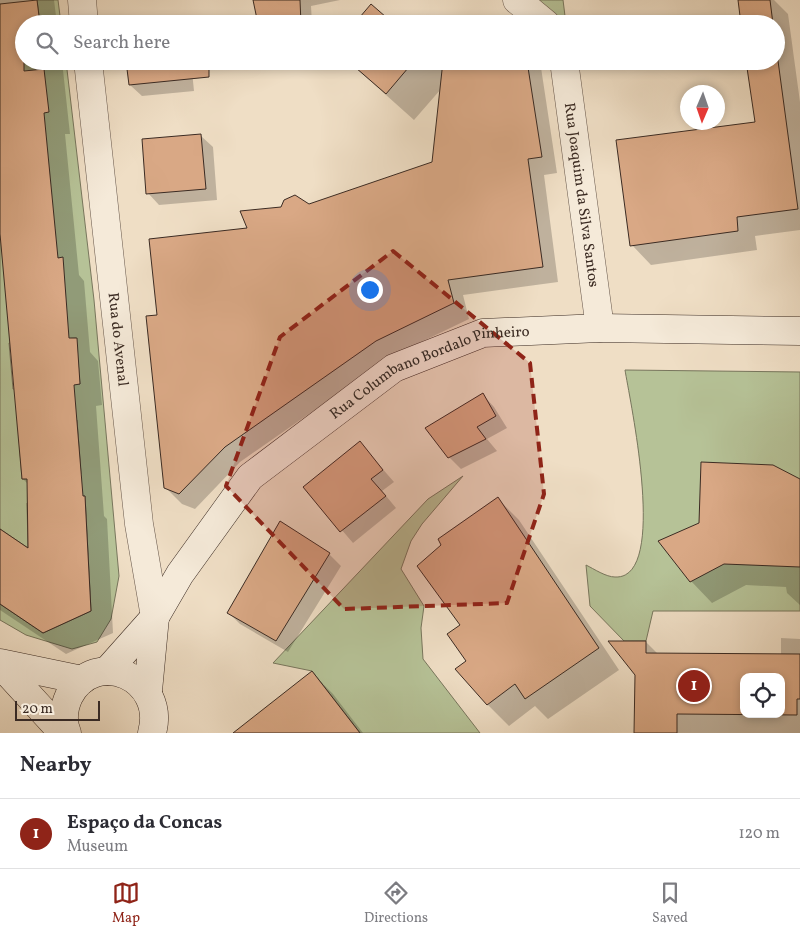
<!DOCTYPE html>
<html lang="en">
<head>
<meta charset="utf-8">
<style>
	:root { --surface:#fff; --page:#f2f2f3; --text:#2b2b33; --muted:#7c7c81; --line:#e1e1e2; --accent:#8f2418 }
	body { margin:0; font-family:Vollkorn,serif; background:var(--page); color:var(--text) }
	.controls { position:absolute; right:15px; bottom:15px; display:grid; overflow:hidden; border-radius:10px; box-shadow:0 2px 8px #0003 }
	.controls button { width:45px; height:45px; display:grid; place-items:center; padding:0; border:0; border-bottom:1px solid var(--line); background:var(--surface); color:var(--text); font:25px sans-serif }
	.compass { position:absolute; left:680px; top:85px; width:45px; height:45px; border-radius:50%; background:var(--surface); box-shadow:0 2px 8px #0003; rotate:182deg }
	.scale { position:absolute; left:15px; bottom:12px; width:85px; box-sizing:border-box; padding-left:5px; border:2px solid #3b2b23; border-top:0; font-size:14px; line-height:18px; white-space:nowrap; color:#3b2b23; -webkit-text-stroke:4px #f5ead9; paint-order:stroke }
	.you { position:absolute; left:369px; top:289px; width:18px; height:18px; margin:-12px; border:4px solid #fff; border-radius:50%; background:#1a73e8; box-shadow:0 0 0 8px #1a73e833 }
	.badge { display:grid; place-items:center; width:32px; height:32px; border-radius:50%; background:var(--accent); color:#fff; font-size:16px; font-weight:700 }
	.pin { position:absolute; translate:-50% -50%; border:2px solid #fff; box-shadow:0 1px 5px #0006 }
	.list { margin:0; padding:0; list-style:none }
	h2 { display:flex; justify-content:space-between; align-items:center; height:65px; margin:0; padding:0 20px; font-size:21px }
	h2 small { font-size:16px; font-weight:400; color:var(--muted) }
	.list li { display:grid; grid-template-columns:32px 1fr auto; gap:15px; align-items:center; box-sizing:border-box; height:70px; padding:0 20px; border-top:1px solid var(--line) }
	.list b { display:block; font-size:19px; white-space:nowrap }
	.list p { margin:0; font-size:16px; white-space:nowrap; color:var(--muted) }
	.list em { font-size:16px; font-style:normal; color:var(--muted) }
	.icon { flex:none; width:28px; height:28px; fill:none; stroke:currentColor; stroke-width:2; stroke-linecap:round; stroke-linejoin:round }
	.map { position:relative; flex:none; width:800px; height:733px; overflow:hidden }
	.search { position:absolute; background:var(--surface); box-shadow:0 2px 8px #0003; left:15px; right:15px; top:15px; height:55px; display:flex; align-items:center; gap:12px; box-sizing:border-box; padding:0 18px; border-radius:28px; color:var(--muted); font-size:19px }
	.sheet { height:135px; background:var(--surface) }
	nav { display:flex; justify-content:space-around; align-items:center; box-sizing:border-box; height:70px; border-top:1px solid var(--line); background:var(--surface); font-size:14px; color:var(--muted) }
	nav a { display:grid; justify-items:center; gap:2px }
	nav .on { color:var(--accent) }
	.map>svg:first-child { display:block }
</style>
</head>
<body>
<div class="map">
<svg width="800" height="733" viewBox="0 0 800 733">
	<rect width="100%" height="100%" fill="#efdec5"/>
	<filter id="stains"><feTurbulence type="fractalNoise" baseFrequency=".004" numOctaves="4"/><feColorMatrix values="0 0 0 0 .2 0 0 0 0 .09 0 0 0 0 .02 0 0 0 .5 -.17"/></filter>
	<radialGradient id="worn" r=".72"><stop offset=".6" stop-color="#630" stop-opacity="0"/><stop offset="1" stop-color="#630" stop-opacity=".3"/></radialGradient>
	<path fill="#b6c297" stroke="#78765d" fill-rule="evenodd" d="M37 0H58L61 24H40Z
		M535 0H563L566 24H565Z
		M24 61H66L94 300 119 576 111 619 97 642 72 649 26 635 0 620V604L43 633 91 611 85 496 27 503 28 548 0 529V234L55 230 0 74ZM62 258 8 317 4 262ZM76 338 80 384 13 389 9 343ZM77 420 81 474 22 479 18 424Z
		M625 370 800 372V611H653L646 641H624L590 606 586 565C594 569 606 577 615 577 669 580 630 401 625 370Z
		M463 476 422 524 411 541 401 569 424 606 421 628 423 659 480 733H360L312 671 273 663 428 499Z"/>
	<path fill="#0003" fill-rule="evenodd" d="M0 0H54L57 24H24V61H62L70 134H65L79 275 84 281 90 352 98 361 102 405 96 406 104 516 107 519 113 633 66 654 0 610V531L29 550 28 484 23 479 3 240 0 237Z
		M255 0H340L311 6 312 24H259Z
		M739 0H774L788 14 800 102V230L755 236 757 250 651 265 632 245 756 123 776 61V24H743Z
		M191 61 194 91 142 96 130 85Z
		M348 61H434L443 71 444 61H540L557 173 544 175 558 282 463 295 469 319 392 356 240 462 195 509 182 504 166 488 159 316 249 230 309 206 433 163 441 89 414 120Z
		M201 136 213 147 217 200 159 205 148 193Z
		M483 395 494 407 507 428 487 439 497 451 461 469 449 457Z
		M360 443 394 482 382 491 396 508 353 543 305 487Z
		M800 480V605L787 593 786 587 746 585 712 603 691 581Z
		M497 498 519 520 619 670 548 719 535 706 509 726 487 704 468 661 462 625Z
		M329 554 341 566 288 652 240 624 229 613Z
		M781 638 800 639V733H635L646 642 658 654 781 655ZM744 677H781V714H744Z
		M312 673 333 694 363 733H243Z"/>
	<path fill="#d9a885" stroke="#3b2b23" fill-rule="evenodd" d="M37 0 40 24H24V71L44 69 49 112 44 113 58 258 63 257 69 338H77L80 384 74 385 83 496H85L91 611 43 633 0 604V529L28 548 27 479H22L0 234V4Z
		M253 0H300L301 24H258Z
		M738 0H770L773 24H741Z
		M371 4 394 24H354Z
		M776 46 798 209 737 217 738 231 630 246 616 140 755 122 746 61H776Z
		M126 61H209V77L129 85Z
		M348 61H414L386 94Z
		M443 61H527L542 157 528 159 543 267 448 280 454 303 376 341 225 447 179 494 164 488 146 316 157 315 149 239 247 228 240 211 281 207 284 200 295 195 309 204 432 162Z
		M201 134 206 189 146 194 142 139Z
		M483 393 496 416 477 427 486 439 448 458 425 428Z
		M360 441 383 470 371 479 386 496 340 532 303 487Z
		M701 462 773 465 800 479V567L724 564 690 582 658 541 699 523Z
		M498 497 599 648 525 699 515 684 487 705 455 669 466 661 447 634 460 625 417 566 441 545 438 539Z
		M280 521 330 553 276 641 227 613Z
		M608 641H646V653L800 654V699H797V715L677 714V733H634L635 675ZM744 677H781V714H744Z
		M312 671 360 733H233L303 678Z"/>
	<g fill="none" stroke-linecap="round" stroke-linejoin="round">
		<defs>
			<g id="street">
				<path d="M82 0 84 24"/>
				<path d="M517 0 546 24"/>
				<path id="s1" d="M88 61 139 524 155 617"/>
				<path id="s2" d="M564 61 600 328"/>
			</g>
			<g id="secondary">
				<path d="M0 663 82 680"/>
				<path d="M0 664 63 733"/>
				<path id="s3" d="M107 671 155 617 180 574 250 477 394 368 483 333 600 328 800 331"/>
				<path d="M148 691 155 617"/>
				<path d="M67 733C62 721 64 707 69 696 96 646 167 678 152 733"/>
			</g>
		</defs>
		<use href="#street" stroke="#68584c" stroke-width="29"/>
		<use href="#secondary" stroke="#3b2b23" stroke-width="29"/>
		<use href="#street" stroke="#f5ead9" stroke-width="28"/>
		<use href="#secondary" stroke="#f5ead9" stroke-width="28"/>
	</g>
	<path fill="#8f2418" fill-opacity="0.2" stroke="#8f2418" stroke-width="4" stroke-dasharray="10 6" stroke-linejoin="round" d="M393 251 530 363 544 494 507 603 344 609 226 486 280 337Z"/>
	<g text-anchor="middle" stroke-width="4" stroke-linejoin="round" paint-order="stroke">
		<g font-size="15" fill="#3b2b23" stroke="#f5ead9">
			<text dy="5" stroke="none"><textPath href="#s2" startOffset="135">Rua Joaquim da Silva Santos</textPath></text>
			<text dy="5" stroke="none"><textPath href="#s1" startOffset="280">Rua do Avenal</textPath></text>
			<text dy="5" stroke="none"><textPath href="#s3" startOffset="454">Rua Columbano Bordalo Pinheiro</textPath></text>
		</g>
	</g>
	<rect width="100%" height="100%" filter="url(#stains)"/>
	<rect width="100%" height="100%" fill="url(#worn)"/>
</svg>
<div class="controls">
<button><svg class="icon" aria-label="locate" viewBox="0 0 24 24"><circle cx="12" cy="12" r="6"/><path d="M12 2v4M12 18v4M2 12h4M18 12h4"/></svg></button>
</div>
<svg class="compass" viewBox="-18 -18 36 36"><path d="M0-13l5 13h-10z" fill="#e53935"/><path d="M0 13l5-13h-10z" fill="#7c7c81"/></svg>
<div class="scale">20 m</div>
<div class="you"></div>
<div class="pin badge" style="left:694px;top:686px">1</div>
<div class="search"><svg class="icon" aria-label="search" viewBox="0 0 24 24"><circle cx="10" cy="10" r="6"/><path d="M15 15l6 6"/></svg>Search here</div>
</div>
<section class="sheet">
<h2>Nearby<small></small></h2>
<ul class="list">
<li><span class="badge">1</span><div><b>Espaço da Concas</b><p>Museum</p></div><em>120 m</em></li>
</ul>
</section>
<nav>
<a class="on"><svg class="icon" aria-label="map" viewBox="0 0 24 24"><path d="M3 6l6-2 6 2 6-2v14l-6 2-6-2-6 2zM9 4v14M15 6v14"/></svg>Map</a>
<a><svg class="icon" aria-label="directions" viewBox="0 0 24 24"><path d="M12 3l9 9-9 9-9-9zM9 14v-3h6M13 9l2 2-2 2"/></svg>Directions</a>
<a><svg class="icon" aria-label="saved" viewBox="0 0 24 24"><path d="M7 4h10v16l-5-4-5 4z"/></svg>Saved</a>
</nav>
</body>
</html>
